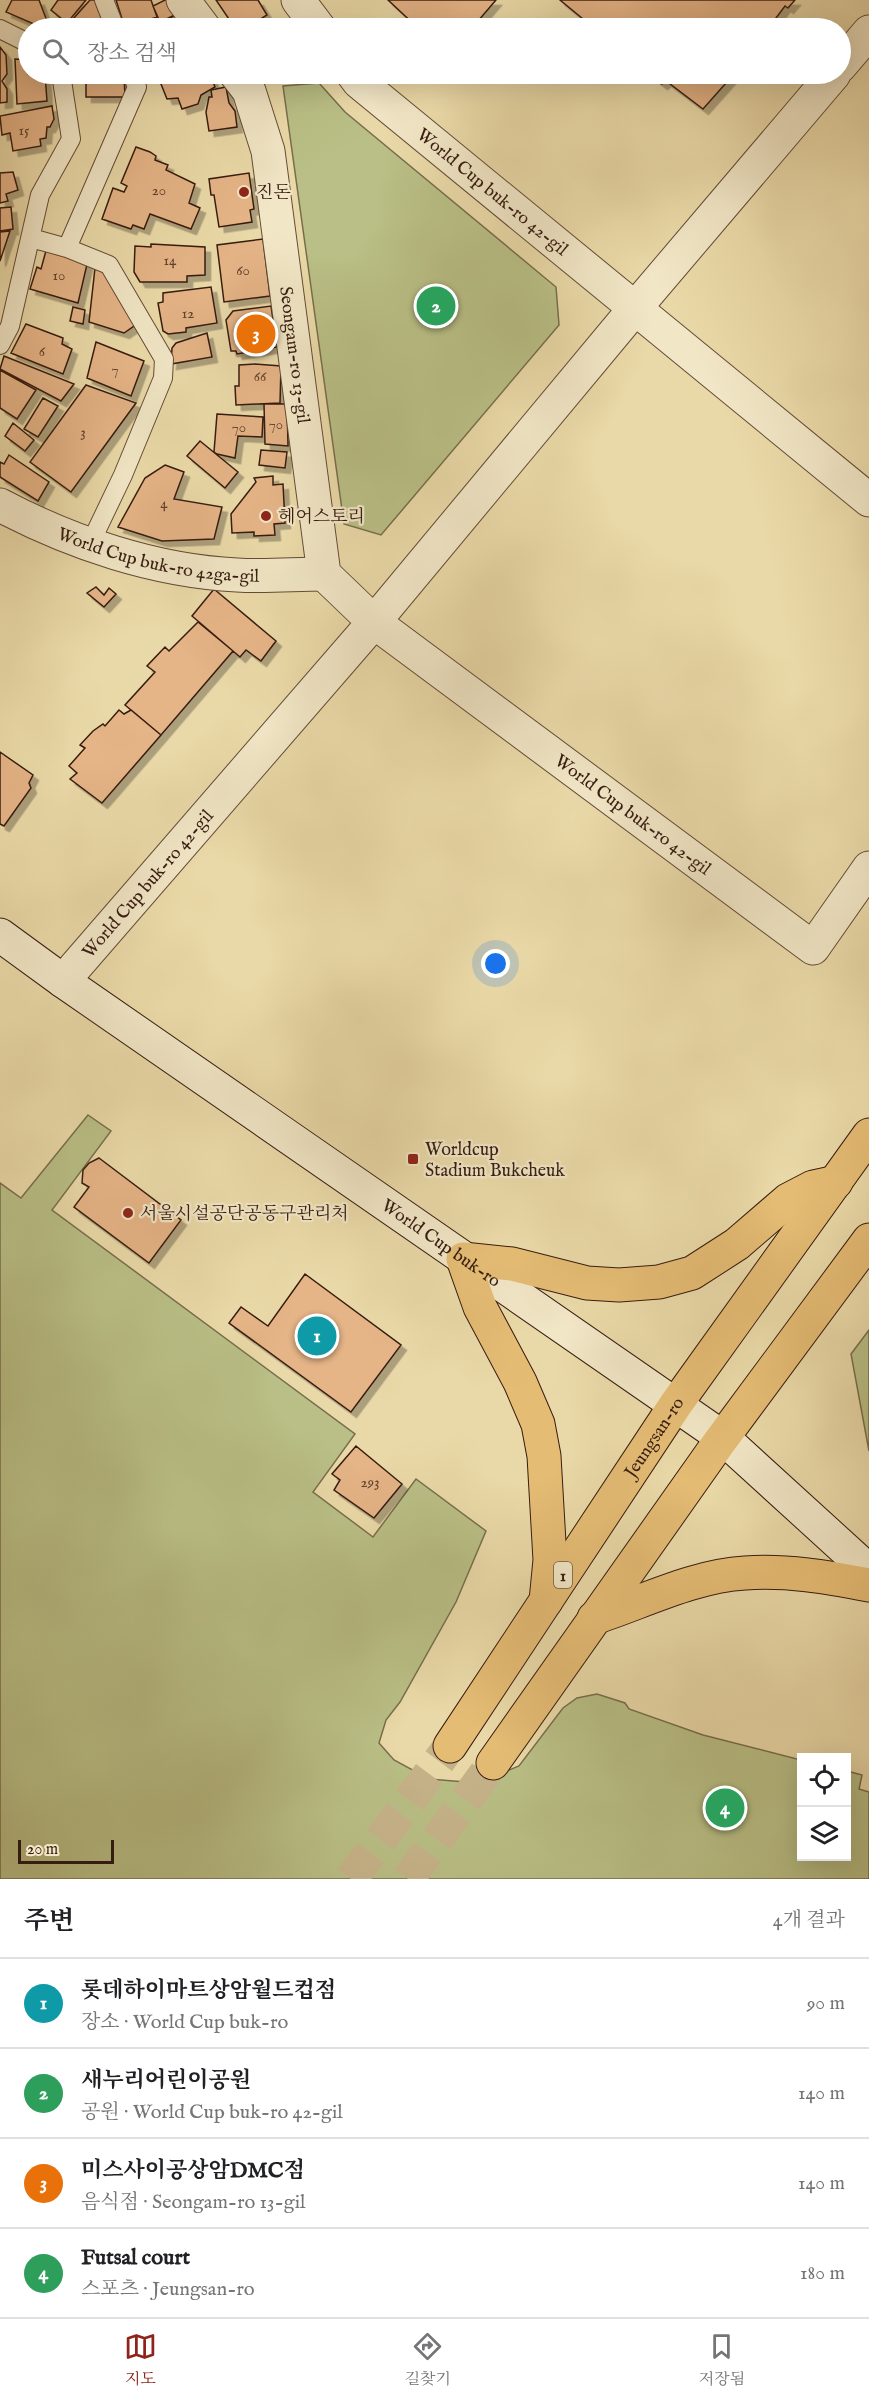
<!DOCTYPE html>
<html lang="ko">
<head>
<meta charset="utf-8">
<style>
	:root { --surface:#fff; --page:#f6f6f6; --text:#202124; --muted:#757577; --line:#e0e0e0; --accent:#8f2418 }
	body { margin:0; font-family:"IM FELL English","Noto Serif KR",serif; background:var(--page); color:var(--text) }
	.controls { position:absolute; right:18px; bottom:18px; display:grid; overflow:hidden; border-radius:0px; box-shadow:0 6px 24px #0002 }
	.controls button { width:54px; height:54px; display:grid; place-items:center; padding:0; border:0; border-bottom:2px solid var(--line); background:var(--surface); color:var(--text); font:30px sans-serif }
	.scale { position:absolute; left:18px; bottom:15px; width:96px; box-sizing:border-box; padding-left:6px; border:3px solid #371c11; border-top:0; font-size:16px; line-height:21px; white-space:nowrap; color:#371c11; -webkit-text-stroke:4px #f1e6c6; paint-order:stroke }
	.you { position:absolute; left:496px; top:964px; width:21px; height:21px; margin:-15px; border:4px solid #fff; border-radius:50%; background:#1a73e8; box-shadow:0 0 0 9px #1a73e833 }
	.badge { display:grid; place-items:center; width:39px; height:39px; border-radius:50%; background:var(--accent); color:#fff; font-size:20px; font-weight:700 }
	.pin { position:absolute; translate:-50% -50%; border:3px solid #fff; box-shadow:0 2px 6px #0006 }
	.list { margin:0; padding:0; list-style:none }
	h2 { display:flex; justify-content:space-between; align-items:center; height:78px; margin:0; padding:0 24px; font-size:26px }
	h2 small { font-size:20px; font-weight:400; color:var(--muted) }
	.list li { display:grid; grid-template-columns:39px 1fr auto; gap:18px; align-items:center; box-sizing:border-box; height:90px; padding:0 24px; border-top:2px solid var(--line) }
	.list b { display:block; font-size:22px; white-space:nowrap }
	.list p { margin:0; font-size:20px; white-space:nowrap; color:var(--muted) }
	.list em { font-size:20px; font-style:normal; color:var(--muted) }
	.icon { flex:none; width:33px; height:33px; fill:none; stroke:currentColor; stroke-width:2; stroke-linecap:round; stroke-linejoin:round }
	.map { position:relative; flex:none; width:869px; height:1879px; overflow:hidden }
	.search { position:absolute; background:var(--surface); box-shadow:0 6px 24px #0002; left:18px; right:18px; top:18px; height:66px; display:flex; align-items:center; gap:15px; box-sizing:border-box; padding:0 21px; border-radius:33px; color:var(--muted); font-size:22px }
	.sheet { height:438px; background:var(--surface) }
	nav { display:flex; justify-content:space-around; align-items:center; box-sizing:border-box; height:84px; border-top:2px solid var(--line); background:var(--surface); font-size:16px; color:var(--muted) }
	nav a { display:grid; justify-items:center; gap:3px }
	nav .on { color:var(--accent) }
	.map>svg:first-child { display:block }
</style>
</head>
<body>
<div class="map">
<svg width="869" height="1879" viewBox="0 0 869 1879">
	<defs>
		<filter id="shadow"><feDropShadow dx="5.5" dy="5.5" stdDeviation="0" flood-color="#0004"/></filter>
	</defs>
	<rect width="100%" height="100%" fill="#ead9a8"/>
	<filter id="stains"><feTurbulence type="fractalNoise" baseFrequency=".00333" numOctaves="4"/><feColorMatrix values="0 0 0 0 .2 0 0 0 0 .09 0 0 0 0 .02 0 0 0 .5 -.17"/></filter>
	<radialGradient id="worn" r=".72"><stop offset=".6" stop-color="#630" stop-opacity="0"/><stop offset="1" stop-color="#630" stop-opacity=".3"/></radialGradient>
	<path fill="#b9bf86" stroke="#786e4c" stroke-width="1.5" d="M319 83 345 112 556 287 559 325 381 535 344 524 283 86Z
		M88 1115 111 1131 52 1210 355 1434 313 1492 373 1537 416 1479 486 1531 456 1602 400 1702 386 1720 379 1743 394 1760 429 1779 478 1783 519 1766 563 1708 577 1698 597 1694 625 1703 629 1709 703 1735 801 1760 802 1856H846L847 1771 862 1775 859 1789 869 1792V1879H0V1183L21 1198Z
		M869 1330V1451L851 1354Z"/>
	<path fill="#e5b487" stroke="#371c11" stroke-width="1.5" filter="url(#shadow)" d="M12 0H39L47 21 43 28 6 12Z
		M58 0H86L67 23 51 10Z
		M90 0H99L111 28H65Z
		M116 0H151L157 17 125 28Z
		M165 0H175L181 12 160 22 153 6Z
		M216 0H258L267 15 246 28H235Z
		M388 0H496L472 28H418Z
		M560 0H795L788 8 785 6 770 26 772 28H594Z
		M183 12 191 28H148Z
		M0 47 6 55 7 74 2 81 7 89V102L0 103Z
		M15 59 28 60V74H45L47 101 17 104Z
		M86 74H124L125 97H86Z
		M157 74H210L215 87 201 95 198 104 182 109 178 98 167 99Z
		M649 74H734L703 109 666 81 662 84Z
		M226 87 229 103 235 111 237 127 209 131 206 112 209 97H212L211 90Z
		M52 106 54 119 50 127H47L46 138 40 139 41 146 13 151 10 133 2 135 0 116Z
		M136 147 150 152 156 156 155 160 168 165 166 170 195 184 189 203 200 208 191 229 150 214 144 229 133 225 131 229 102 219 113 188 124 192 127 186 121 183Z
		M13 172 18 190 6 194 8 201 0 203V173Z
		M249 173 254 209 250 210 252 222 219 227 214 195H211L209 179Z
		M11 207 13 229 0 231V208Z
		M10 231 0 261V232Z
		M263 239 270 296 224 302 217 245Z
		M151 244 205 247V275L187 276V282H140L134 272 135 246 151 247Z
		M47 247 88 260 78 303 30 289 37 267 41 269Z
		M101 266 137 324 124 333 89 322 95 268Z
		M211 287 217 323 186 328V332L168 334 163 331 158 303 163 302V293Z
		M271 306 277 347 237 354 236 351H231L226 320 233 311Z
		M73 307 85 310 83 324 70 321Z
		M26 324 63 338 62 344 72 349 63 374 11 353Z
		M207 333 212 357 171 364 172 348 176 343Z
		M96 342 144 361 131 396 87 378Z
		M4 356 74 384 61 401 0 369Z
		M255 364 281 366 280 403 236 405 235 386H239V365Z
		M0 370 36 390 17 419 0 408Z
		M86 385 136 403 71 492 30 462Z
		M43 398 58 406 38 437 24 429Z
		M264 404H287L288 446 265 444Z
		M217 414 263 417 262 437 238 436 235 458 217 454 214 452Z
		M13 423 34 440 25 451 5 436Z
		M200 441 238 472 225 488 187 456Z
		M261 450 287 452 285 468 259 465Z
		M9 455 49 482 38 501 0 477V462L4 464Z
		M165 465 184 472 174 499 222 507 214 539 162 541 118 527 145 478Z
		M273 476V485L283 484 285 523 274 524 275 535 254 536V532L232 533 231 514 256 482 254 478Z
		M96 587 104 595 109 588 116 594 104 607 87 593Z
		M214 589 276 641 261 661 246 650 240 657 192 616Z
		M198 622 233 651 161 735 125 705 155 672 147 666 165 647 169 651Z
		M119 710 124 714 131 710 161 735 102 803 70 779 77 773 69 766 85 748 80 745 93 731 103 724 105 726Z
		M0 752 33 775 29 783 31 788 4 826 0 824Z
		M99 1158 181 1220 149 1263 74 1207 89 1187 82 1183 83 1170 89 1163Z
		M305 1274 401 1345 351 1412 229 1323 241 1307 268 1326Z
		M356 1446 402 1484 374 1518 334 1490 340 1480 332 1474Z"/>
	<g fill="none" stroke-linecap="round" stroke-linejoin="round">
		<path stroke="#c6b38a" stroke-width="33" stroke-dasharray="33 16" stroke-linecap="butt" d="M351 1879 450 1746
			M408 1879 493 1763"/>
		<defs>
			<path id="service" d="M104 0 115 28
				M0 29 28 43
				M31 238 67 248 109 265 164 359 163 378 123 475 90 544
				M67 248 137 87 132 74
				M0 345 10 326 40 195 71 139 61 74"/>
			<g id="minor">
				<path d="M183 0 204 28"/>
				<path d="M298 0 319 28"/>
				<path id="s1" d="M236 74 249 91 268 151 324 574 374 622 813 948 869 868"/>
				<path id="s2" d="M353 74 359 82 869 500"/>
				<path id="s3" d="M0 505C72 543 155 571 237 575 266 577 295 574 324 574"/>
			</g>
			<g id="tertiary">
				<path d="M840 66 869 32"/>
				<path id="s4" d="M63 981 374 622 636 307 834 74"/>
			</g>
			<g id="secondary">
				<path id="s5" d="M0 935 63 981 722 1437 869 1571"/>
			</g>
			<g id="primary">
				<path d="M546 1601 550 1560 544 1456 538 1424 520 1382 480 1307 463 1259 512 1264 587 1283 619 1285 659 1282 692 1273 737 1244 788 1200 813 1187 836 1182"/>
				<path d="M594 1618C643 1602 693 1576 745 1573 787 1570 827 1577 869 1585"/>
				<path id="s6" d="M450 1746 676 1404 869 1135"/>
				<path d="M493 1763 718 1444 869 1240"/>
			</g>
		</defs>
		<use href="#service" stroke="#644b37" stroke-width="20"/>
		<use href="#minor" stroke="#644b37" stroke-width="35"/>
		<use href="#tertiary" stroke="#644b37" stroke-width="35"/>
		<use href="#secondary" stroke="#371c11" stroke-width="35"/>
		<use href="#primary" stroke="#371c11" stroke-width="35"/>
		<use href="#service" stroke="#f1e6c6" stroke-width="18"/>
		<use href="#minor" stroke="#f1e6c6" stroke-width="33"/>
		<use href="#tertiary" stroke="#f1e6c6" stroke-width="33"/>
		<use href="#secondary" stroke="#f1e6c6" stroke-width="33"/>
		<use href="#primary" stroke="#e5bc74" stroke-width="33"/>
	</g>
	<g fill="#8f2418" stroke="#f1e6c6" stroke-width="2">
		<circle cx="244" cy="192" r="6"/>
		<circle cx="266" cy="516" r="6"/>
		<rect x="407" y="1153" width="12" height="12" rx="3"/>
		<circle cx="128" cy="1213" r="6"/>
	</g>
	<g text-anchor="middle" stroke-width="4.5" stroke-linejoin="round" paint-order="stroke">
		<g font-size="15" fill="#62422e">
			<text x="24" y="135">15</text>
			<text x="159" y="195">20</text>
			<text x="170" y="265">14</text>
			<text x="243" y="275">60</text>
			<text x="59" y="280">10</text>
			<text x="188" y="318">12</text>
			<text x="42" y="356">6</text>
			<text x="115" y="374">7</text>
			<text x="260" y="381">66</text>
			<text x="276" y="429">70</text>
			<text x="239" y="432">70</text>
			<text x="83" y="437">3</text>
			<text x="164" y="508">4</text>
			<text x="370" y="1487">293</text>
		</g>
		<rect fill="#f1e6c6" stroke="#6f5947" stroke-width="1.5" x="554" y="1562" width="18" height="26" rx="4.5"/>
		<g font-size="16" font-weight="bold" fill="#371c11">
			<text x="563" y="1581">1</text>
		</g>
		<g font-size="18" fill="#371c11" stroke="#f1e6c6">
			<text dy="6" stroke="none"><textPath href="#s2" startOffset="183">World Cup buk-ro 42-gil</textPath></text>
			<text dy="6" stroke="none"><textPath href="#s1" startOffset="290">Seongam-ro 13-gil</textPath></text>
			<text dy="6" stroke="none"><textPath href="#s3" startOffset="168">World Cup buk-ro 42ga-gil</textPath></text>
			<text dy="6" stroke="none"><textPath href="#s1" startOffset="903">World Cup buk-ro 42-gil</textPath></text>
			<text dy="6" stroke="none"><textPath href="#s4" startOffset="129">World Cup buk-ro 42-gil</textPath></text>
			<text dy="6" stroke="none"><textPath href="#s5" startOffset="538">World Cup buk-ro</textPath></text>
			<text dy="6" stroke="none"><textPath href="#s6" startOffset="370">Jeungsan-ro</textPath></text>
		</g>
		<g font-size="18" fill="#371c11" stroke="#f1e6c6" text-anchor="start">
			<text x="256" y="198">진돈</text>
			<text x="278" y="522">헤어스토리</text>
			<text x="425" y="1155">Worldcup<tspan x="425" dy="21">Stadium Bukcheuk</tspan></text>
			<text x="140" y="1219">서울시설공단공동구관리처</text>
		</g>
	</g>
	<rect width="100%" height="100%" filter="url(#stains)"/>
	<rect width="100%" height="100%" fill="url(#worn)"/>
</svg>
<div class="controls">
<button><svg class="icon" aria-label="locate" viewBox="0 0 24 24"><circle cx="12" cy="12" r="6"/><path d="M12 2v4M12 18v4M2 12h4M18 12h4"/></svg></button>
<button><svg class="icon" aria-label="layers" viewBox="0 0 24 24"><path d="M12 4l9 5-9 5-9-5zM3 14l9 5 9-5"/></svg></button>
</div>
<div class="scale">20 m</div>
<div class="you"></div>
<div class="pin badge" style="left:317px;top:1336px;background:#0f9aa8">1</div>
<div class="pin badge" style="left:436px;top:306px;background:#2e9e5b">2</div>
<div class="pin badge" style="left:256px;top:334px;background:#e8710a">3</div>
<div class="pin badge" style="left:725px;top:1808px;background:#2e9e5b">4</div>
<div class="search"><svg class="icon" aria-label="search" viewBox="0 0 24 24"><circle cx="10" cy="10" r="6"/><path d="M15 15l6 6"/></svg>장소 검색</div>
</div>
<section class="sheet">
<h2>주변<small>4개 결과</small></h2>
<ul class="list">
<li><span class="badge" style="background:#0f9aa8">1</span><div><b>롯데하이마트상암월드컵점</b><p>장소 · World Cup buk-ro</p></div><em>90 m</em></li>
<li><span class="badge" style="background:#2e9e5b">2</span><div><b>새누리어린이공원</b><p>공원 · World Cup buk-ro 42-gil</p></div><em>140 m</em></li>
<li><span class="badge" style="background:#e8710a">3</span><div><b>미스사이공상암DMC점</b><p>음식점 · Seongam-ro 13-gil</p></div><em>140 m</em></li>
<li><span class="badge" style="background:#2e9e5b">4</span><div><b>Futsal court</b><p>스포츠 · Jeungsan-ro</p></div><em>180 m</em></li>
</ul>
</section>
<nav>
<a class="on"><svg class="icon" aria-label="map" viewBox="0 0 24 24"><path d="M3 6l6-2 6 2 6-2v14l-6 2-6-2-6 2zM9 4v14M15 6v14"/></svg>지도</a>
<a><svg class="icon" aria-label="directions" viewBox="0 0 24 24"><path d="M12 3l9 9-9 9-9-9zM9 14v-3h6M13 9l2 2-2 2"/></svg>길찾기</a>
<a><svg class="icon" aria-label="saved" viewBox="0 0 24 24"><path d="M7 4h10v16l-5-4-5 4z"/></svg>저장됨</a>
</nav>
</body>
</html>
